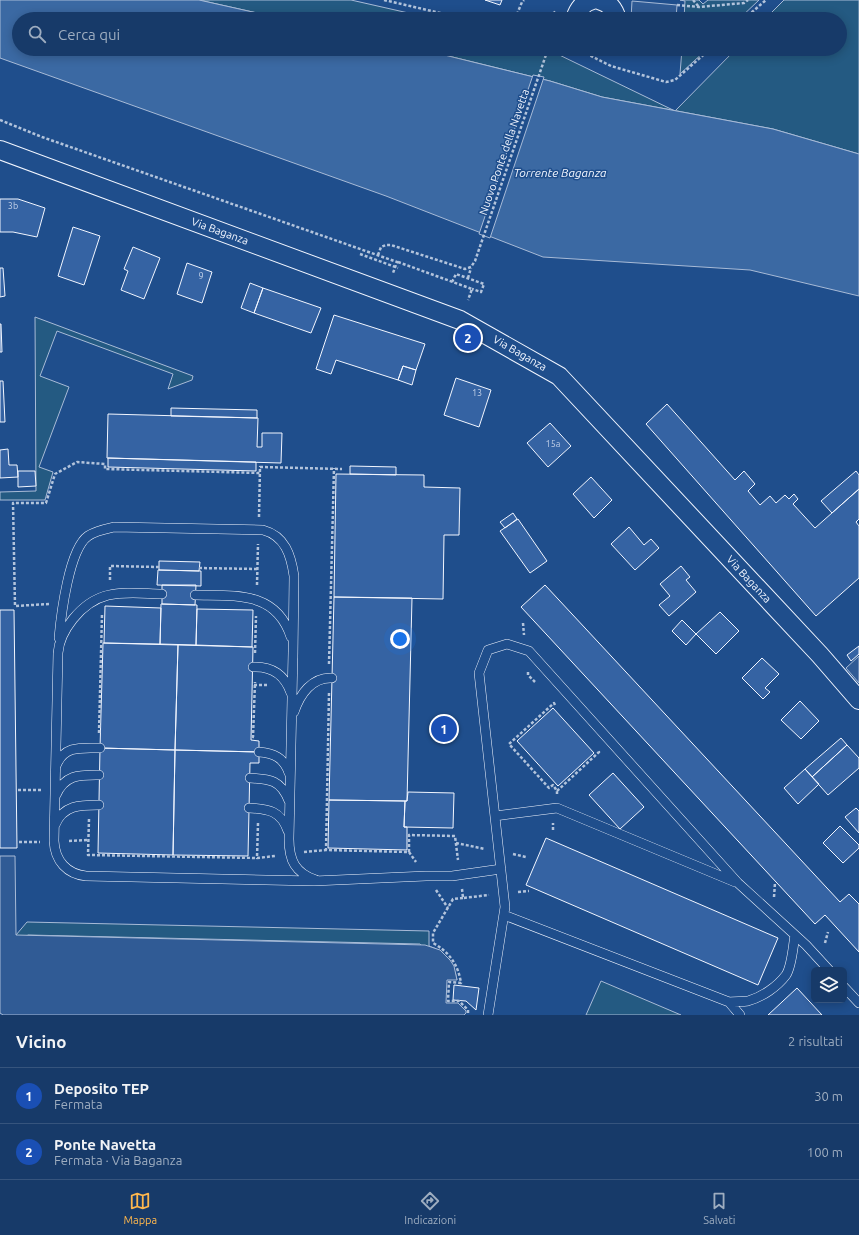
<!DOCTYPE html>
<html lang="it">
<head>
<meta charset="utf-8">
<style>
	:root { --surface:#173a69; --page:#20416f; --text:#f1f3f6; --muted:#9eadc0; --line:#36547d; --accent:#ffb74d }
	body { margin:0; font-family:Ubuntu,sans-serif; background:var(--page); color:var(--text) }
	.controls { position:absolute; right:12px; bottom:12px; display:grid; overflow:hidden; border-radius:6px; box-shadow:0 2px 10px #0003 }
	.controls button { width:36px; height:36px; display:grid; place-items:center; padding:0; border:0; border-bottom:1px solid var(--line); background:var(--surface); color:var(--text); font:20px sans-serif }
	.you { position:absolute; left:400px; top:639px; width:14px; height:14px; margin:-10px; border:3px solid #fff; border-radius:50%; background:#1a73e8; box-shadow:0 0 0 6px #1a73e833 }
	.badge { display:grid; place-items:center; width:26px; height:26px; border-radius:50%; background:var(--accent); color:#fff; font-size:13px; font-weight:700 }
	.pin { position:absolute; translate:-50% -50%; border:2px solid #fff; box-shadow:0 1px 4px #0006 }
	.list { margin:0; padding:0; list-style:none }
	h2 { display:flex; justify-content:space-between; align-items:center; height:52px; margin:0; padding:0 16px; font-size:17px }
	h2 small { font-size:13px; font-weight:400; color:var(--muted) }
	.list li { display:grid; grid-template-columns:26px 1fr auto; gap:12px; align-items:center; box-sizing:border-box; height:56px; padding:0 16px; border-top:1px solid var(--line) }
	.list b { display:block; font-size:15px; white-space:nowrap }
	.list p { margin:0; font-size:13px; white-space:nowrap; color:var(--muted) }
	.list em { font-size:13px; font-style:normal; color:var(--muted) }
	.icon { flex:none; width:22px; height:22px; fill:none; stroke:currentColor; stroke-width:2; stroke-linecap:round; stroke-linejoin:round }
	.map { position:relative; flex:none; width:859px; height:1015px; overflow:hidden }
	.search { position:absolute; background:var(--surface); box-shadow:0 2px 10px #0003; left:12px; right:12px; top:12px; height:44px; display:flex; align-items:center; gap:10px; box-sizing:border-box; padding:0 14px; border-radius:22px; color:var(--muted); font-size:15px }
	.sheet { height:164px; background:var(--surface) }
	nav { display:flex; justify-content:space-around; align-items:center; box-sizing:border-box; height:56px; border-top:1px solid var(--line); background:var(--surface); font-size:11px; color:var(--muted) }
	nav a { display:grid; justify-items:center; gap:2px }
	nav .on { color:var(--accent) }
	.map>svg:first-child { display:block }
</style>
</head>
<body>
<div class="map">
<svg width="859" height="1015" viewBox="0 0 859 1015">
	<rect width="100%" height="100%" fill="#1f4e8c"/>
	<path fill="#245a82" stroke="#a8bbd7" d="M199 0H351L435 19H284Z
		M680 0H699L703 4 708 0H759L739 19H684L685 1Z
		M784 0H859V154L773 129 602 97 550 81 420 49H547L675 111 736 49H840V19H765Z
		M682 49H707L680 74Z
		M35 317 193 376 192 380 168 389 173 374 57 331 40 376 69 387 39 467 53 472 45 500H0V492L36 491Z
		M27 922 429 931V946C445 951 454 963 457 980L420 944 28 935 22 939 16 935Z
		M601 981 681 1015H586Z"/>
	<path fill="#305b95" stroke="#a8bbd7" d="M632 1 677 5 676 19H631Z
		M859 656V683L846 668Z
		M0 856H15L16 935 425 945 440 950 450 960 454 966 457 980H447L446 1003H458L466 1011V1013L464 1015H3L0 1013Z"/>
	<path fill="#3b69a3" stroke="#a8bbd7" d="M0 0H199L284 19H19V49H420L550 81 602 97 773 129 859 154V296L750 270 543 257 386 196 0 58Z"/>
	<path fill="#1f4e8c" stroke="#a8bbd7" d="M533 75 544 77 490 238 479 234Z"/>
	<path fill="#3563a3" stroke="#f2f6ff" d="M485 0H502L500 5Z
		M0 199H18L45 208 37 237 13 232H0Z
		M73 227 100 236 84 285 58 276Z
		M133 247 160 258 144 299 121 290 128 271 124 269Z
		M187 263 212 272 202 303 177 294Z
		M0 268H3L5 296 0 297Z
		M250 283 263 288 254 313 241 308Z
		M263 288 321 308 311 333 254 313Z
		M334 315 425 344 416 370 403 366 398 380 336 360 331 374 316 369Z
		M0 324H1L2 352H0Z
		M403 366 416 370 412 385 398 380Z
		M456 378 491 390 479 427 444 415Z
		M0 381H3L5 422H0Z
		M667 404 735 480 744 471 755 484 748 491 760 505 770 496 776 503 785 495 789 499 794 494 798 499 793 504 815 528 859 489V519L856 522 859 526V578L816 616 646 424Z
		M171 408 257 410V418L171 416Z
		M108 414 258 418 257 447H262V433H282L281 463 107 458Z
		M550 423 571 446 548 467 527 443Z
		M8 449 9 465H17L18 477 0 478V450Z
		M108 458 256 462V471L108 467Z
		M350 466 396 467V475L350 474Z
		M18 471H35L36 486 18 487Z
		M856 471 859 475V489L832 513 821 501Z
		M336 474 424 475V487L460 488 459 535H444L443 599 334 597Z
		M591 477 612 500 594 518 573 494Z
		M513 513 517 519 505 528 500 522Z
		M518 519 547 561 530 573 500 531Z
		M629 527 644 545 651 539 659 548 635 570 611 544Z
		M159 561 200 562 199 571 159 570Z
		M681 566 690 577 686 580 696 592 669 616 659 605 670 596 660 584Z
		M158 570 201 571V586L157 585Z
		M162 585H196L195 605 162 604Z
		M545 585 840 902 849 894 859 904V952L825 915 815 924 521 607Z
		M334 597 412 598 407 801 329 800Z
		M161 604 197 605 196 645 160 644Z
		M105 606 161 608 160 644 104 643Z
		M197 609 253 610 252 647 196 645Z
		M0 610H14L17 848H0Z
		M720 612 739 631 716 654 696 634Z
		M682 620 696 634 686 645 672 631Z
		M103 643 178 645 175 750 100 748Z
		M178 645 253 647 251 740 259 741V752L175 750Z
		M859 646V654L851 661 847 655Z
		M762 658 779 674 765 688 770 692 763 699 742 678Z
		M800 701 819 721 801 739 781 720Z
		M553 708 594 753 558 786 517 741Z
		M841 738 847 745 812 777 805 769Z
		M847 745 859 758V768L828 795 812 777Z
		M100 748 175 750 173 855 98 853Z
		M175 750 259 752V763H250L248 856 173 855Z
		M805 769 819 784 798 804 784 788Z
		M613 773 644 807 620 829 589 795Z
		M408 792 454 793 453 828 404 827 405 801H407Z
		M329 800 405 801 404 827H407V850L328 848Z
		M856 808 859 811V833L845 817Z
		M840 826 859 845V848L843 863 823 843Z
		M546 838 778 938 758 985 526 885Z
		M454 985 479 988 476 1010 466 1001 453 1000Z
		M797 988 822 1015H768Z"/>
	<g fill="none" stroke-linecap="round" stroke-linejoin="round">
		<defs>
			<path id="lane" d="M162 594C125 593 99 587 73 619 65 629 59 640 58 653L54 841C55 861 67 874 86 876L314 881 426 876H452L501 869
				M195 595C236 596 276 591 291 637
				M59 638C61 615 69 549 88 536 95 531 105 529 114 527L263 530C285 536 291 555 294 576L293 658
				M293 652 289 839C289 860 295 873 316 880
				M253 667C272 666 285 675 291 693
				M294 712C300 694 312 677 332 678
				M259 752C274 753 284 758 289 773
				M56 766C64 745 82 748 100 748
				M250 778C270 779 281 780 289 801
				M56 795C65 774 80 775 99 775
				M249 808C269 809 281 811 288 831
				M495 816 557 808 735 882
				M55 825C63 805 80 805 99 805
				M504 915 729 1002 740 1015
				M844 987 859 1003
				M729 1002C735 1001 742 1002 748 1001 762 997 777 987 786 975 792 966 793 946 795 935
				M488 1015 505 907 479 673 488 650 507 644 529 651 738 883 806 945 829 970"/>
			<path id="street" d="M599 0C610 3 614 9 617 19
				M575 19C578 9 583 2 593 0
				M0 150 460 320 559 376 820 655 859 700"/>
		</defs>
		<use href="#lane" stroke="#f2f6ff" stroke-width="10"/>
		<use href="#street" stroke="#f2f6ff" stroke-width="20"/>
		<path stroke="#b3c4dc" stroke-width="2.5" stroke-dasharray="3 2" stroke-linecap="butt" d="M384 0 466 19
			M693 0 699 7
			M677 5 699 7 744 3 748 0
			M515 19 522 2 524 0
			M539 19 548 16 557 11
			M744 19 766 0
			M577 49 611 66 666 82 675 80 710 49
			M0 120 42 137 397 262 393 273
			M360 254 398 268
			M378 255 381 247 386 245H391L465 269 471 267 475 261 548 49
			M398 262 472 289 468 300
			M468 278 471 268
			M452 282 456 274 484 284 481 292 472 289
			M259 517 260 467 342 469
			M199 568 257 569
			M110 580V566L159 567
			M257 585 258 544
			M49 604 15 606 13 503H46L55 474 77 462 105 464V469L260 473
			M523 623 524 635
			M255 653 256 616
			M329 664 334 468
			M528 672V675L535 682
			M254 685H268
			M329 693 326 850 409 852V835L455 836 458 860
			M555 705 554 703 509 744 549 788 553 785 557 791V794
			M99 733 102 614
			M254 737H253L255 682
			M18 790H42
			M557 791 599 752 598 751
			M89 819 88 855 257 858
			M258 823 257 858 275 856
			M553 830V823
			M69 841 89 840
			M19 842H40
			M456 843 485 849
			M304 852 326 850
			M409 852 416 862
			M513 854 526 857
			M462 889 463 898 489 895
			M436 890 448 908
			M518 892 529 891
			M774 897 775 883
			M463 898 453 899 433 933V943C449 952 458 964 461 983L449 982 448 1001H459L468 1010V1015
			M825 943 828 932
			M813 990 814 986"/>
		<use href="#lane" stroke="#1f4e8c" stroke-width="9"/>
		<use href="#street" stroke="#1f4e8c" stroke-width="18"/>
	</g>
	<g text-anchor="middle" stroke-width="3" stroke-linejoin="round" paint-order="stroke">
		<g font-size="9" fill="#c3d1e8">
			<text x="13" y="209">3b</text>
			<text x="201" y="279">9</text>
			<text x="477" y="396">13</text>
			<text x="553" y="447">15a</text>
		</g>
		<g font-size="11" fill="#f2f6ff" stroke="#1f4e8c">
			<text transform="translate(504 152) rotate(-71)" y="4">Nuovo Ponte della Navetta</text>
			<text transform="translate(220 231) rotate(20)" y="4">Via Baganza</text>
			<text transform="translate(520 353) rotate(30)" y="4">Via Baganza</text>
			<text transform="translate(749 579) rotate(47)" y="4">Via Baganza</text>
		</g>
		<g font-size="12" font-style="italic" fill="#f2f6ff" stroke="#1f4e8c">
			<text x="560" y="177">Torrente Baganza</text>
		</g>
	</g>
</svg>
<div class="controls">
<button><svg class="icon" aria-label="layers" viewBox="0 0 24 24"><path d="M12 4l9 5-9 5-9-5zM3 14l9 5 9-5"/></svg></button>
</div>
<div class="you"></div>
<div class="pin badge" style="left:444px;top:729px;background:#1a4fb4">1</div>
<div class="pin badge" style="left:468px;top:338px;background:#1a4fb4">2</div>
<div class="search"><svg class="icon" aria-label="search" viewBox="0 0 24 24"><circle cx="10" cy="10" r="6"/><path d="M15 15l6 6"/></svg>Cerca qui</div>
</div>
<section class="sheet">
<h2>Vicino<small>2 risultati</small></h2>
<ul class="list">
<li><span class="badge" style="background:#1a4fb4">1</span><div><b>Deposito TEP</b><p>Fermata</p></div><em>30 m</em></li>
<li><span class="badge" style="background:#1a4fb4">2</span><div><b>Ponte Navetta</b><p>Fermata · Via Baganza</p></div><em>100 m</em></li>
</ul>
</section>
<nav>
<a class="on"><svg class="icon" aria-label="map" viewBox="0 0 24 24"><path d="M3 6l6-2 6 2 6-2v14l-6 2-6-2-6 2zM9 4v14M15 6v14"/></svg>Mappa</a>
<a><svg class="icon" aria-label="directions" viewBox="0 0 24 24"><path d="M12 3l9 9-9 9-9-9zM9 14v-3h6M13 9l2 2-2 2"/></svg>Indicazioni</a>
<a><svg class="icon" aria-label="saved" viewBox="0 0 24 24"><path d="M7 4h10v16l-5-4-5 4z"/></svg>Salvati</a>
</nav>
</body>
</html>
